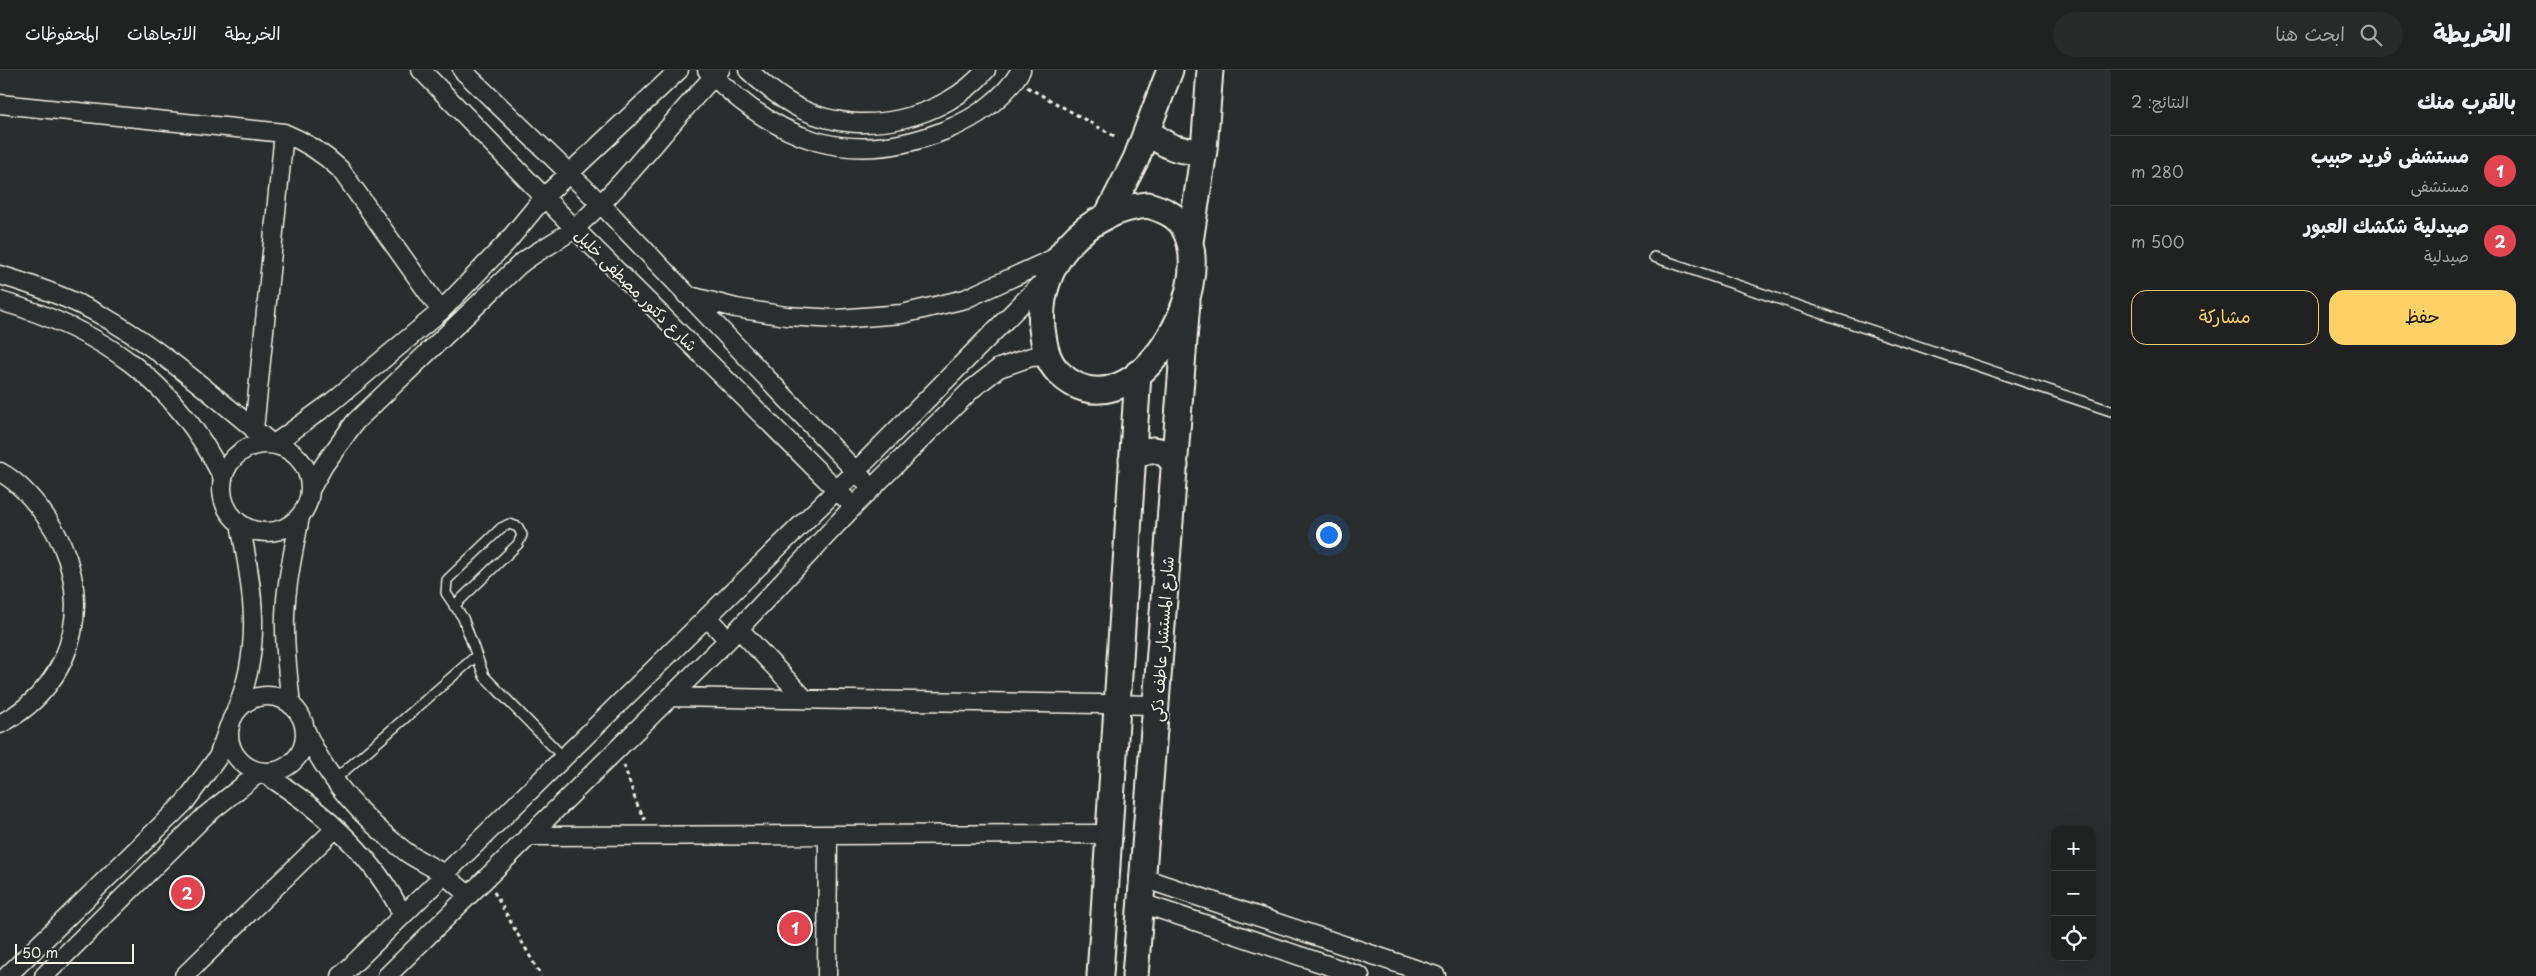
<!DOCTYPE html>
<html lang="ar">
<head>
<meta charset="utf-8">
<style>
	:root { --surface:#202222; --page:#282a2a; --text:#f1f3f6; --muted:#a2a4a5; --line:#3d3f40; --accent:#ffd166 }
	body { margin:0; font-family:"Playpen Sans","Playpen Sans Arabic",sans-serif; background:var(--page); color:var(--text); direction:rtl }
	.controls { position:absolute; right:15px; bottom:15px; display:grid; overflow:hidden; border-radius:10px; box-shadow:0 5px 20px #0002 }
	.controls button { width:45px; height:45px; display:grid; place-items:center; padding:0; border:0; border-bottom:1px solid var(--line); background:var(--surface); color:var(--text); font:25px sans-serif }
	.scale { position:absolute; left:15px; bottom:12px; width:119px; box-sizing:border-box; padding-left:5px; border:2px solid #f4f1e8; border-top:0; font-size:14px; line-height:18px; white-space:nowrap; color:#f4f1e8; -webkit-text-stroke:4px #2a2d2e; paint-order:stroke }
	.you { position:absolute; left:1328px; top:464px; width:18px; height:18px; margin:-12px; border:4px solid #fff; border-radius:50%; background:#1a73e8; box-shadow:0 0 0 8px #1a73e833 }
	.badge { display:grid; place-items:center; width:32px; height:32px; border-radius:50%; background:var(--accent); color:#fff; font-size:16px; font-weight:700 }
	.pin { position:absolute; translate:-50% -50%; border:2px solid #fff; box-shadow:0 1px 5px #0006 }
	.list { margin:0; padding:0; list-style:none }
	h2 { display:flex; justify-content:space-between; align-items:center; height:65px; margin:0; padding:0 20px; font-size:21px }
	h2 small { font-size:16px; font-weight:400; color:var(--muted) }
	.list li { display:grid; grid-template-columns:32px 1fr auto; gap:15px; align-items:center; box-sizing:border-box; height:70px; padding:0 20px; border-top:1px solid var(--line) }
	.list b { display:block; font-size:19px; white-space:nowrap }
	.list p { margin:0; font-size:16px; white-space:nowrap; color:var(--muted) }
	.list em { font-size:16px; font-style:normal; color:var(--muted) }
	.actions { display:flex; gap:10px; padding:15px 20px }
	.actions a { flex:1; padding:11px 0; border:1px solid var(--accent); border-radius:15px; text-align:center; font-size:18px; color:var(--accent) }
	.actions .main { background:var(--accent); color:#111 }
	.icon { flex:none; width:28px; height:28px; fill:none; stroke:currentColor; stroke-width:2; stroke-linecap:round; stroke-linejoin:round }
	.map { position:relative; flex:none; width:2111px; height:906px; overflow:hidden; direction:ltr }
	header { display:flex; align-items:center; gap:30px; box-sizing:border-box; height:70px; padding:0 25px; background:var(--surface); border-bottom:1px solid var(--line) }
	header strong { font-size:24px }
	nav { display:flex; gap:28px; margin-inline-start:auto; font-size:18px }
	.search { width:350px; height:45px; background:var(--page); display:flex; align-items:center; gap:12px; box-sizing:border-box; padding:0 18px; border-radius:28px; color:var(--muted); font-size:19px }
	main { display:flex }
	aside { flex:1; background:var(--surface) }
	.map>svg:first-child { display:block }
</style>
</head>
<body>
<header>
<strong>الخريطة</strong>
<div class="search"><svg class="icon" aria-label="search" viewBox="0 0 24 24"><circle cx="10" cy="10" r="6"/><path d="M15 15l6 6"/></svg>ابحث هنا</div>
<nav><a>الخريطة</a><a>الاتجاهات</a><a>المحفوظات</a></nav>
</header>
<main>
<aside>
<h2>بالقرب منك<small>النتائج: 2</small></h2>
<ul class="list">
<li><span class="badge" style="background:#e0444e">1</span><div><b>مستشفى فريد حبيب</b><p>مستشفى</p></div><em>280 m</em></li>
<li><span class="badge" style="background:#e0444e">2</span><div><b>صيدلية شكشك العبور</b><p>صيدلية</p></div><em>500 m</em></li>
</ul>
<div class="actions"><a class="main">حفظ</a><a>مشاركة</a></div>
</aside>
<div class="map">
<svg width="2111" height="906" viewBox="0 0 2111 906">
	<rect width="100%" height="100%" fill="#2a2d2e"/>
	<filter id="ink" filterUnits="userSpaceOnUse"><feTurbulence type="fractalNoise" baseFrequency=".02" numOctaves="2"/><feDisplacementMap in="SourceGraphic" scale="10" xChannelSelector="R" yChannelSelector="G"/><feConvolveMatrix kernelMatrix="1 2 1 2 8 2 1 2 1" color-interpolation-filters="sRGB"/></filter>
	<g filter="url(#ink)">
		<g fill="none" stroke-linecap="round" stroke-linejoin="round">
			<defs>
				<path id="lane" d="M1654 187 2111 341
					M454 536 518 474 522 465 518 457 509 454 501 458 447 510 446 523 463 548 484 606 563 687
					M333 711 476 586"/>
				<path id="street" d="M421 0 574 158 845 428
					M462 0 600 133 863 409
					M707 0C777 71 850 99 946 60 976 48 1005 28 1021 0
					M748 0C765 16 782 30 803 40 863 68 944 49 986 0
					M0 34 284 63C306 72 323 83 340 99L441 241
					M0 205C36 216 74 229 106 248 162 280 221 332 271 373
					M686 225 736 238 786 246 837 249 902 244 965 229 1059 186
					M0 231C102 260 174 310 222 406
					M254 360 284 63
					M222 418a44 44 0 1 1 88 0a44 44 0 1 1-88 0Z
					M274 374 332 332 441 241 507 172 545 126 679 0
					M0 402C19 412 34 430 46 447 97 519 80 613 0 654
					M311 418 324 395 355 352 519 195C537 180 559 171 576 157 629 111 671 50 720 0
					M707 547 728 570
					M739 559 804 628
					M229 664a38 38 0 1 1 76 0a38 38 0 1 1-76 0Z
					M670 627 1157 635
					M291 635C288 606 284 576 285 546 286 513 294 479 300 447
					M236 640C263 577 253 519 240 454
					M305 659C325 707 364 750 406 782 417 790 430 795 442 803 451 810 460 818 468 825
					M262 702C319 738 373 784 402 844
					M528 766 1111 764
					M1143 808 1436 906
					M1141 833 1360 906
					M7 906 185 732 218 687 229 656
					M44 906 205 746 260 702
					M184 906 336 758
					M341 906 855 402 1049 206
					M387 906 728 570 854 436 972 319 999 298 1031 287 1047 286
					M827 906 828 765"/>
				<path id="secondary" d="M1148 60C1164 77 1181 83 1204 80
					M1148 135C1161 139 1175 144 1183 156 1222 221 1128 371 1059 303 1046 290 1044 274 1042 258 1036 193 1086 140 1148 135Z
					M1108 144 1136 89 1170 0
					M1190 172 1204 80 1210 0
					M1132 390C1147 375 1164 377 1175 395
					M1100 906 1138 303
					M1135 906 1187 231"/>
			</defs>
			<use href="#lane" stroke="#f4f1e8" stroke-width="12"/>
			<use href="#street" stroke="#f4f1e8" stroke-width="21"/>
			<use href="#secondary" stroke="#f4f1e8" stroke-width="29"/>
			<path stroke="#f4f1e8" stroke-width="3" stroke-dasharray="4 4" stroke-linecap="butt" d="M1027 17 1116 67
				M624 695 636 732 645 750
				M494 822 541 906"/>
			<use href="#lane" stroke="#2a2d2e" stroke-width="9"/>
			<use href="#street" stroke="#2a2d2e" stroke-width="18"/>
			<use href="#secondary" stroke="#2a2d2e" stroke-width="25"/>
		</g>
	</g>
	<g text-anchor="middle" stroke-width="4" stroke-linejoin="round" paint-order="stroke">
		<g font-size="16" fill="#f4f1e8" stroke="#2a2d2e">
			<text transform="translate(636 220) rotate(45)" y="6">شارع دكتور مصطفى خليل</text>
			<text transform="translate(1162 569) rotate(-86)" y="6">شارع المستشار عاطف ذكى</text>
		</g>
	</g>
</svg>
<div class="controls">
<button>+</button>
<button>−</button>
<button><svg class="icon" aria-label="locate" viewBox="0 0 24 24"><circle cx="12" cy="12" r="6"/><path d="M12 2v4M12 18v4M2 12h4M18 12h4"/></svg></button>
</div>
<div class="scale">50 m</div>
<div class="you"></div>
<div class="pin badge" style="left:795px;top:858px;background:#e0444e">1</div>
<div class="pin badge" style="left:187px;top:823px;background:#e0444e">2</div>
</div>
</main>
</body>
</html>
